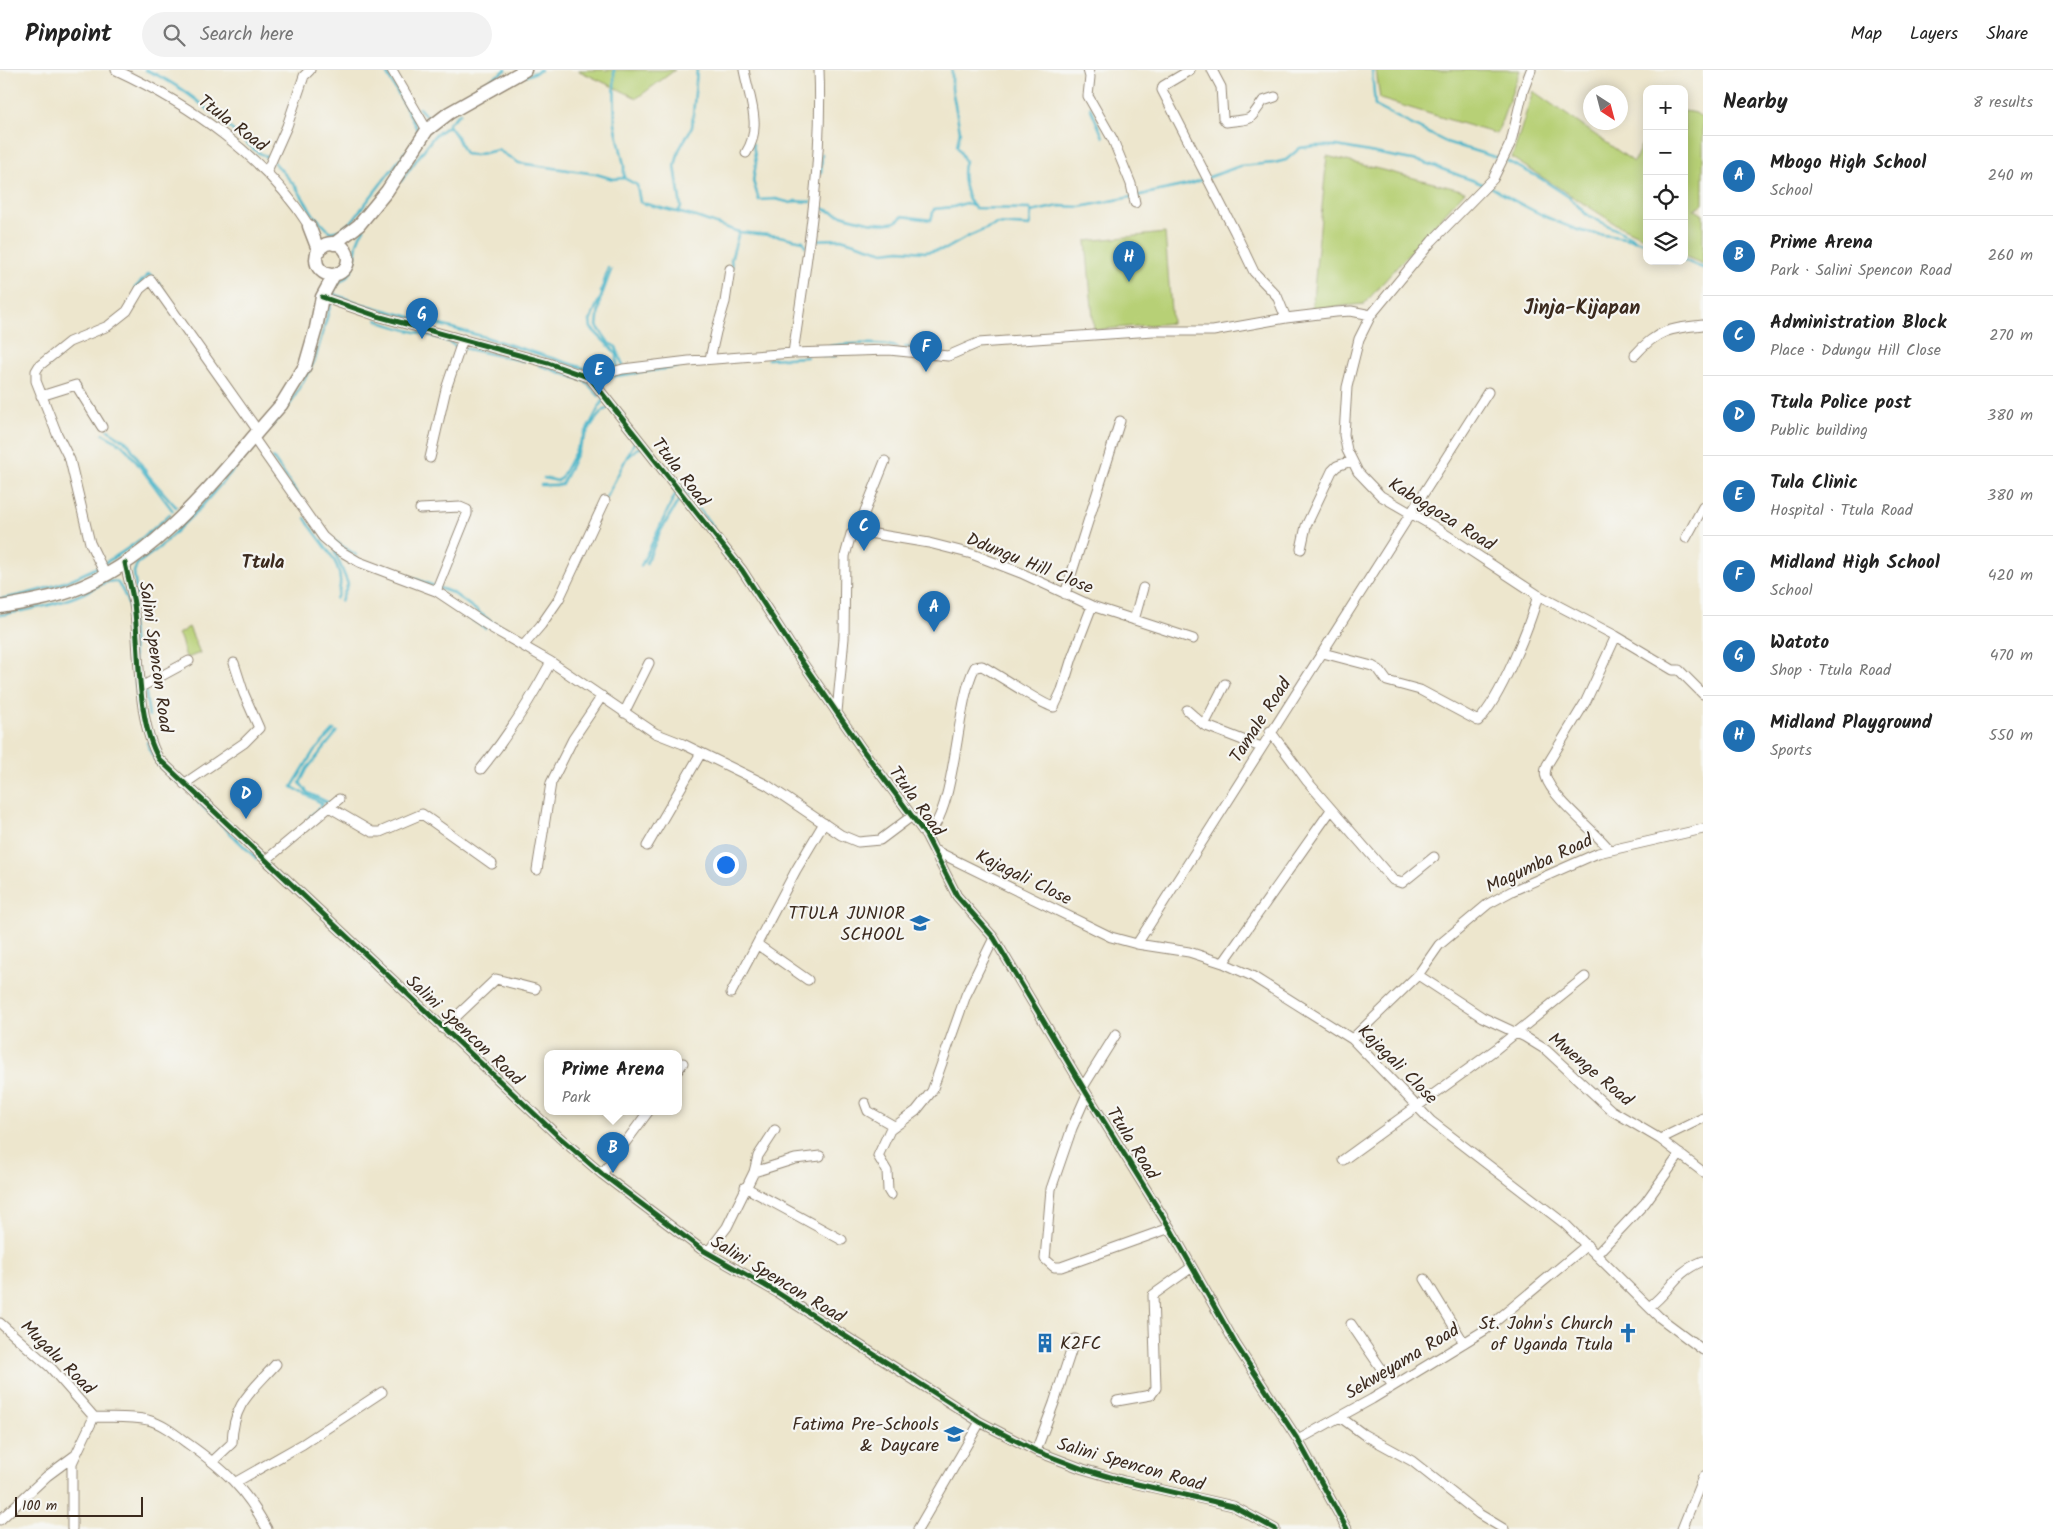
<!DOCTYPE html>
<html lang="en">
<head>
<meta charset="utf-8">
<style>
	:root { --surface:#fff; --page:#f2f2f2; --text:#222; --muted:#767676; --line:#e0e0e0; --accent:#1f6fb2 }
	body { margin:0; font-family:Kalam,sans-serif; background:var(--page); color:var(--text) }
	.controls { position:absolute; right:15px; top:15px; display:grid; overflow:hidden; border-radius:10px; box-shadow:0 2px 12px #0003 }
	.controls button { width:45px; height:45px; display:grid; place-items:center; padding:0; border:0; border-bottom:1px solid var(--line); background:var(--surface); color:var(--text); font:25px sans-serif }
	.compass { position:absolute; left:1583px; top:15px; width:45px; height:45px; border-radius:50%; background:var(--surface); box-shadow:0 2px 12px #0003; rotate:144deg }
	.scale { position:absolute; left:15px; bottom:12px; width:128px; box-sizing:border-box; padding-left:5px; border:2px solid #3b2a1e; border-top:0; font-size:14px; line-height:18px; white-space:nowrap; color:#3b2a1e; -webkit-text-stroke:4px #f6f6f2; paint-order:stroke }
	.you { position:absolute; left:725px; top:794px; width:18px; height:18px; margin:-12px; border:4px solid #fff; border-radius:50%; background:#1a73e8; box-shadow:0 0 0 8px #1a73e833 }
	.badge { display:grid; place-items:center; width:32px; height:32px; border-radius:50%; background:var(--accent); color:#fff; font-size:16px; font-weight:700 }
	.pin { position:absolute; translate:-50% -41px; filter:drop-shadow(0 1px 2px #0008) }
	.pin::after { content:''; position:absolute; top:26px; width:18px; height:15px; background:inherit; clip-path:polygon(0 0,100% 0,50% 100%) }
	.popup { position:absolute; left:544px; top:980px; width:138px; height:65px; box-sizing:border-box; display:grid; place-content:center; border-radius:10px; background:var(--surface); filter:drop-shadow(0 1px 4px #0005); font-size:16px; white-space:nowrap; color:var(--muted) }
	.popup b { font-size:19px; color:var(--text) }
	.popup::after { content:''; position:absolute; left:50%; top:100%; margin-left:-10px; border:10px solid transparent; border-top-color:var(--surface) }
	.list { margin:0; padding:0; list-style:none }
	h2 { display:flex; justify-content:space-between; align-items:center; height:65px; margin:0; padding:0 20px; font-size:21px }
	h2 small { font-size:16px; font-weight:400; color:var(--muted) }
	.list li { display:grid; grid-template-columns:32px 1fr auto; gap:15px; align-items:center; box-sizing:border-box; height:80px; padding:0 20px; border-top:1px solid var(--line) }
	.list b { display:block; font-size:19px; white-space:nowrap }
	.list p { margin:0; font-size:16px; white-space:nowrap; color:var(--muted) }
	.list em { font-size:16px; font-style:normal; color:var(--muted) }
	.icon { flex:none; width:28px; height:28px; fill:none; stroke:currentColor; stroke-width:2; stroke-linecap:round; stroke-linejoin:round }
	.map { position:relative; flex:none; width:1703px; height:1459px; overflow:hidden }
	header { display:flex; align-items:center; gap:30px; box-sizing:border-box; height:70px; padding:0 25px; background:var(--surface); border-bottom:1px solid var(--line) }
	header strong { font-size:24px }
	nav { display:flex; gap:28px; margin-inline-start:auto; font-size:18px }
	.search { width:350px; height:45px; background:var(--page); display:flex; align-items:center; gap:12px; box-sizing:border-box; padding:0 18px; border-radius:28px; color:var(--muted); font-size:19px }
	main { display:flex }
	aside { flex:1; background:var(--surface) }
	.map>svg:first-child { display:block }
</style>
</head>
<body>
<header>
<strong>Pinpoint</strong>
<div class="search"><svg class="icon" aria-label="search" viewBox="0 0 24 24"><circle cx="10" cy="10" r="6"/><path d="M15 15l6 6"/></svg>Search here</div>
<nav><a>Map</a><a>Layers</a><a>Share</a></nav>
</header>
<main>
<div class="map">
<svg width="1703" height="1459" viewBox="0 0 1703 1459">
	<rect width="100%" height="100%" fill="#f6f6f2"/>
	<filter id="ink" filterUnits="userSpaceOnUse"><feTurbulence type="fractalNoise" baseFrequency=".02" numOctaves="2"/><feDisplacementMap in="SourceGraphic" scale="10" xChannelSelector="R" yChannelSelector="G"/><feConvolveMatrix kernelMatrix="1 2 1 2 8 2 1 2 1" color-interpolation-filters="sRGB"/></filter>
	<filter id="wash" filterUnits="userSpaceOnUse"><feTurbulence type="fractalNoise" baseFrequency=".0096" numOctaves="4" result="noise"/><feDisplacementMap in="SourceGraphic" scale="20" xChannelSelector="R" yChannelSelector="G"/><feGaussianBlur stdDeviation="1.12" result="paint"/><feColorMatrix in="noise" values="0 0 0 0 0 0 0 0 0 0 0 0 0 0 0 0 0 1.4 0 .05"/><feComposite in="paint" operator="in"/></filter>
	<g filter="url(#wash)">
		<rect width="100%" height="100%" fill="#ede6cd"/>
		<path fill="#b7d076" stroke="#797d4a" d="M577 0H675L637 28Z
			M1376 0H1520L1497 64 1380 29Z
			M1533 21 1634 92 1647 62V169L1619 156 1512 88Z
			M1684 41 1696 43 1703 49V134L1694 139 1703 145V194L1684 186Z
			M1327 86 1465 121 1364 234 1312 239Z
			M1165 163 1172 253 1094 260 1086 171Z
			M189 557 200 583 187 588C182 580 183 571 178 564Z"/>
		<g fill="none" stroke-linecap="round" stroke-linejoin="round">
			<path stroke="#4bb5c9" stroke-width="2.5" d="M146 0C175 12 200 32 224 53 238 64 254 83 270 88
				M385 0C391 13 419 56 418 65
				M614 0 615 54 624 95V108
				M952 0V19L960 61 957 76 965 91C960 105 966 129 975 138L1030 139 1031 142 1059 136 1080 137 1131 127
				M1083 0 1086 12
				M1372 0 1375 36 1446 72 1501 89
				M526 6 541 0
				M1090 37 1103 67
				M419 38 428 48H434
				M444 39 506 0
				M460 43 448 54 457 67 465 84 475 85 498 80 519 93 596 104 613 109 624 108 637 115 640 132 642 133 696 147 739 162 779 166 803 171 805 176
				M753 74 756 93 753 111 759 130 776 129 791 133 795 131 811 132
				M1507 91 1540 108 1569 127 1587 145 1633 168
				M274 92 296 117 313 144 330 162 341 160 352 151 406 81
				M821 103 822 84
				M401 111 434 66 448 56
				M1491 117C1519 134 1547 149 1578 160 1601 167 1626 165 1647 174
				M1136 126 1187 115 1240 96 1274 93 1286 90 1300 78 1314 76H1337L1423 92 1485 115
				M815 135C830 142 893 165 902 146L931 150 934 139 953 137 966 133 972 136
				M678 142 681 137 675 96 679 80 692 57 697 0
				M811 170 841 169 884 182 900 180 925 182 946 179 967 167 997 154 1030 156 1031 142
				M1684 190 1703 198
				M732 197 731 190 739 162
				M611 200 600 230 597 256 609 273 616 277 623 296
				M158 213 166 224
				M135 218 149 204 154 208
				M601 222 608 198
				M333 224 362 234 485 267 590 300H603
				M332 227C336 209 342 215 350 203 359 189 352 174 364 159
				M599 230 590 251 591 258 617 284V297
				M377 250C399 262 441 263 458 278
				M905 277 916 278
				M463 278 524 291
				M824 278C839 273 881 272 897 277
				M823 286H835
				M768 289 807 287
				M539 295 585 311 599 326
				M609 307 678 297
				M108 360 128 373 148 405 176 437
				M103 364 121 374 128 381 173 441
				M628 387 638 378H641
				M273 388 305 435
				M544 408 558 411 561 408 603 330
				M541 415H561C574 394 588 348 609 337
				M680 415 713 457
				M606 428 635 371
				M305 448C319 473 352 497 336 529
				M333 470 356 485
				M335 482 348 514 341 531
				M646 494 660 462 680 428
				M641 496 676 423
				M383 497 453 523 492 552 523 570 525 568
				M0 529C65 519 122 490 170 444
				M460 542 485 558
				M0 545C29 540 57 535 84 523 93 519 108 508 117 512 141 542 129 592 138 628
				M139 545 134 502 137 494 160 477 202 436 291 333 315 290 331 233
				M145 617 149 646
				M259 647 264 654 262 659
				M147 672C152 691 165 702 180 714
				M198 732 257 789
				M329 733 308 723 300 713 307 699 337 662
				M309 748 323 734 292 717 312 684 334 660"/>
		</g>
	</g>
	<g filter="url(#ink)">
		<g fill="none" stroke-linecap="round" stroke-linejoin="round">
			<defs>
				<path id="street" d="M116 0C191 35 265 86 309 156
					M392 0 427 60
					M744 0C749 27 763 57 746 83
					M1088 0 1090 7 1088 26 1113 70 1131 114 1135 133
					M1190 0 1163 16 1162 20 1235 162 1254 202 1277 226 1286 248
					M1212 0 1221 17 1223 48 1226 52C1253 48 1247 54 1263 31L1275 27
					M1531 0 1523 21 1511 72 1493 109 1432 171 1371 245 1359 269 1347 317 1344 365 1347 380 1358 402 1381 426 1433 456 1538 525 1616 566 1673 600H1679L1703 624
					M267 101 287 56 304 6 310 0
					M322 227 377 246 548 293 590 308 742 500 789 573 862 679 926 765 957 826 994 868 1087 1024 1170 1158 1235 1273 1298 1370 1347 1459
					M793 283C807 189 823 95 819 0
					M1635 285C1657 260 1671 258 1703 255
					M710 289 716 262 725 232 730 199
					M590 308 623 299 689 291 793 283 889 280 948 286 978 273 1153 261H1213L1286 248 1336 242 1351 241 1371 245
					M41 326 76 315 102 357
					M253 367 323 467 337 479 359 492 436 521 490 557 551 592 655 663 683 674 767 715 841 765 858 772 880 770 912 746
					M430 388 446 319 463 269
					M420 439 460 437 467 440V444L436 521
					M857 461 885 391
					M1686 468 1703 437
					M1301 479 1306 456 1332 401 1337 396 1351 391
					M125 493C128 507 132 521 134 534 140 579 136 650 159 689L559 1067 602 1104 701 1179 778 1223 980 1352 1036 1381 1083 1399 1124 1411 1233 1436 1275 1459
					M105 504 90 473 70 390 57 364 36 311V301L39 296 69 272 108 256 127 241 140 219 151 210 258 361
					M1065 524 1120 351
					M1134 550 1143 518
					M523 576 541 555 559 529 605 431
					M1323 583 1372 596 1379 600 1387 611 1420 620 1478 651C1500 630 1530 555 1538 525
					M141 617 189 591
					M1187 640 1204 655 1261 677
					M837 642 844 568 845 486 851 464 857 461 929 473 972 484 1021 503 1092 536 1193 569
					M624 643 649 593
					M1204 655 1225 614
					M1270 661 1307 711 1393 810 1402 813 1434 787
					M481 699C508 666 531 629 551 592
					M184 714 244 673 259 658 244 624 234 593
					M329 737 372 762H380L422 744 492 794
					M926 765C957 743 955 633 975 597L982 596C994 602 1046 637 1054 637L1062 620 1072 588 1092 536
					M647 776 701 683
					M1609 779C1593 759 1552 728 1546 707 1544 703 1546 699 1547 695L1586 631 1616 566
					M936 781 1111 867 1137 874 1189 882 1223 893 1252 906 1352 969 1431 1051 1565 1154 1659 1247 1703 1280
					M266 790 339 729
					M537 800 551 713 573 669 602 626
					M1137 874 1488 322
					M758 875 808 910
					M1223 893 1331 740
					M1418 905 1482 947 1525 967 1546 980 1611 1040 1660 1069 1703 1102
					M731 923 796 800 824 753
					M443 959 496 909 535 919
					M1352 969 1418 905 1439 875 1488 834 1512 821 1598 783 1703 759
					M678 1000 683 993
					M1083 1017 1116 964
					M1087 1024 1072 1058 1051 1119 1045 1189 1054 1197H1061L1170 1158
					M865 1033 868 1041 894 1056
					M1660 1069 1703 1048
					M1343 1090 1496 979 1585 907
					M754 1102 795 1089 820 1086
					M602 1104 648 1042
					M745 1117 842 1170
					M891 1125 888 1120 887 1101 878 1086 890 1060 916 1041 932 1021 966 925 994 868
					M704 1180 711 1178 727 1157 754 1102 758 1086 775 1060
					M1596 1185 1645 1133 1680 1084
					M1425 1209 1464 1273
					M1649 1237C1673 1219 1672 1204 1703 1191
					M0 1253 51 1298 94 1347 72 1393V1459
					M1351 1254 1393 1316
					M1117 1331 1151 1325 1156 1318 1153 1225 1192 1197
					M94 1347C111 1348 131 1346 148 1350 163 1354 175 1364 187 1373 224 1399 246 1419 267 1459
					M1340 1347 1363 1364 1412 1391 1479 1444 1504 1459
					M1298 1370 1372 1329 1485 1260 1587 1175
					M1036 1381 1054 1333 1075 1269
					M213 1391 232 1373C233 1333 251 1322 276 1294
					M236 1412 303 1374 382 1322
					M0 1450 47 1406 74 1386
					M918 1459 980 1352
					M1682 1459 1703 1407"/>
				<path id="secondary" d="M309 156 319 182
					M316 189a16 16 0 1 1 32 0a16 16 0 1 1-32 0Z
					M334 174 359 155 387 121 427 60 449 43 525 0
					M0 537C24 533 48 529 71 521 160 489 220 403 281 335L305 296 316 258 322 227 334 205"/>
			</defs>
			<use href="#street" stroke="#948876" stroke-width="11"/>
			<use href="#secondary" stroke="#948876" stroke-width="15"/>
			<use href="#street" stroke="#fff" stroke-width="9"/>
			<use href="#secondary" stroke="#fff" stroke-width="12"/>
			<defs>
				<path id="cycleway" d="M322 227 377 246 548 293 590 308 742 500 789 573 862 679 926 765 957 826 994 868 1087 1024 1170 1158 1235 1273 1298 1370 1347 1459
					M125 493C128 507 132 521 134 534 140 579 136 650 159 689L559 1067 602 1104 701 1179 778 1223 980 1352 1036 1381 1083 1399 1124 1411 1233 1436 1275 1459"/>
			</defs>
			<use href="#cycleway" stroke="#f6f6f2" stroke-width="8"/>
			<use href="#cycleway" stroke="#1b5e20" stroke-width="5"/>
		</g>
	</g>
	<defs>
		<symbol id="school-bare" viewBox="-9 -9 18 18"><path d="M0-5L7-2L0 1L-7-2ZM-4 1L0 2.5L4 1V4Q0 6-4 4Z" fill="#1f6fb2" stroke="#f6f6f2" stroke-width="2.5" paint-order="stroke"/></symbol>
		<symbol id="church-bare" viewBox="-9 -9 18 18"><path d="M-1.2-6h2.4v3.5h3.3v2.4h-3.3V6h-2.4V-.1h-3.3v-2.4h3.3Z" fill="#1f6fb2" stroke="#f6f6f2" stroke-width="2.5" paint-order="stroke"/></symbol>
		<symbol id="building-bare" viewBox="-9 -9 18 18"><path d="M-4-6H4V6H1V3H-1V6H-4ZM-2.5-4.3h1.7v1.8h-1.7ZM.8-4.3h1.7v1.8H.8ZM-2.5-1h1.7V.8h-1.7ZM.8-1h1.7V.8H.8Z" fill="#1f6fb2" stroke="#f6f6f2" stroke-width="2.5" paint-order="stroke"/></symbol>
	</defs>
	<g fill-rule="evenodd">
		<use href="#school-bare" x="906" y="839" width="28" height="28"/>
		<use href="#church-bare" x="1614" y="1249" width="28" height="28"/>
		<use href="#building-bare" x="1031" y="1259" width="28" height="28"/>
		<use href="#school-bare" x="940" y="1350" width="28" height="28"/>
	</g>
	<g text-anchor="middle" stroke-width="4.5" stroke-linejoin="round" paint-order="stroke">
		<g font-size="18" fill="#3b2a1e" stroke="#f6f6f2">
			<text transform="translate(233 53) rotate(37)" y="6">Ttula Road</text>
			<text transform="translate(681 402) rotate(52)" y="6">Ttula Road</text>
			<text transform="translate(1442 444) rotate(32)" y="6">Kaboggoza Road</text>
			<text transform="translate(1030 493) rotate(22)" y="6">Ddungu Hill Close</text>
			<text transform="translate(156 587) rotate(82)" y="6">Salini Spencon Road</text>
			<text transform="translate(1260 650) rotate(-57)" y="6">Tamale Road</text>
			<text transform="translate(917 731) rotate(54)" y="6">Ttula Road</text>
			<text transform="translate(1539 793) rotate(-25)" y="6">Magumba Road</text>
			<text transform="translate(1024 807) rotate(26)" y="6">Kajagali Close</text>
			<text transform="translate(465 960) rotate(43)" y="6">Salini Spencon Road</text>
			<text transform="translate(1398 994) rotate(45)" y="6">Kajagali Close</text>
			<text transform="translate(1591 999) rotate(40)" y="6">Mwenge Road</text>
			<text transform="translate(1133 1073) rotate(58)" y="6">Ttula Road</text>
			<text transform="translate(778 1209) rotate(31)" y="6">Salini Spencon Road</text>
			<text transform="translate(58 1287) rotate(45)" y="6">Mugalu Road</text>
			<text transform="translate(1402 1291) rotate(-31)" y="6">Sekweyama Road</text>
			<text transform="translate(1131 1394) rotate(16)" y="6">Salini Spencon Road</text>
		</g>
		<g font-size="18" fill="#3b2a1e" stroke="#f6f6f2" text-anchor="end">
			<text x="905" y="849">TTULA JUNIOR<tspan x="905" dy="21">SCHOOL</tspan></text>
			<text x="1613" y="1259">St. John's Church<tspan x="1613" dy="21">of Uganda Ttula</tspan></text>
			<text x="1060" y="1279" text-anchor="start">K2FC</text>
			<text x="939" y="1360">Fatima Pre-Schools<tspan x="939" dy="21">&amp; Daycare</tspan></text>
		</g>
		<g font-size="19" font-weight="bold" fill="#3b2a1e" stroke="#f6f6f2">
			<text x="263" y="498">Ttula</text>
		</g>
		<g font-size="20" font-weight="bold" fill="#3b2a1e" stroke="#f6f6f2">
			<text x="1582" y="244">Jinja-Kijapan</text>
		</g>
	</g>
</svg>
<div class="controls">
<button>+</button>
<button>−</button>
<button><svg class="icon" aria-label="locate" viewBox="0 0 24 24"><circle cx="12" cy="12" r="6"/><path d="M12 2v4M12 18v4M2 12h4M18 12h4"/></svg></button>
<button><svg class="icon" aria-label="layers" viewBox="0 0 24 24"><path d="M12 4l9 5-9 5-9-5zM3 14l9 5 9-5"/></svg></button>
</div>
<svg class="compass" viewBox="-18 -18 36 36"><path d="M0-13l5 13h-10z" fill="#e53935"/><path d="M0 13l5-13h-10z" fill="#767676"/></svg>
<div class="scale">100 m</div>
<div class="you"></div>
<div class="pin badge" style="left:934px;top:562px">A</div>
<div class="pin badge" style="left:613px;top:1103px">B</div>
<div class="popup"><b>Prime Arena</b>Park</div>
<div class="pin badge" style="left:864px;top:481px">C</div>
<div class="pin badge" style="left:246px;top:749px">D</div>
<div class="pin badge" style="left:599px;top:325px">E</div>
<div class="pin badge" style="left:926px;top:302px">F</div>
<div class="pin badge" style="left:422px;top:269px">G</div>
<div class="pin badge" style="left:1129px;top:212px">H</div>
</div>
<aside>
<h2>Nearby<small>8 results</small></h2>
<ul class="list">
<li><span class="badge">A</span><div><b>Mbogo High School</b><p>School</p></div><em>240 m</em></li>
<li><span class="badge">B</span><div><b>Prime Arena</b><p>Park · Salini Spencon Road</p></div><em>260 m</em></li>
<li><span class="badge">C</span><div><b>Administration Block</b><p>Place · Ddungu Hill Close</p></div><em>270 m</em></li>
<li><span class="badge">D</span><div><b>Ttula Police post</b><p>Public building</p></div><em>380 m</em></li>
<li><span class="badge">E</span><div><b>Tula Clinic</b><p>Hospital · Ttula Road</p></div><em>380 m</em></li>
<li><span class="badge">F</span><div><b>Midland High School</b><p>School</p></div><em>420 m</em></li>
<li><span class="badge">G</span><div><b>Watoto</b><p>Shop · Ttula Road</p></div><em>470 m</em></li>
<li><span class="badge">H</span><div><b>Midland Playground</b><p>Sports</p></div><em>550 m</em></li>
</ul>
</aside>
</main>
</body>
</html>
